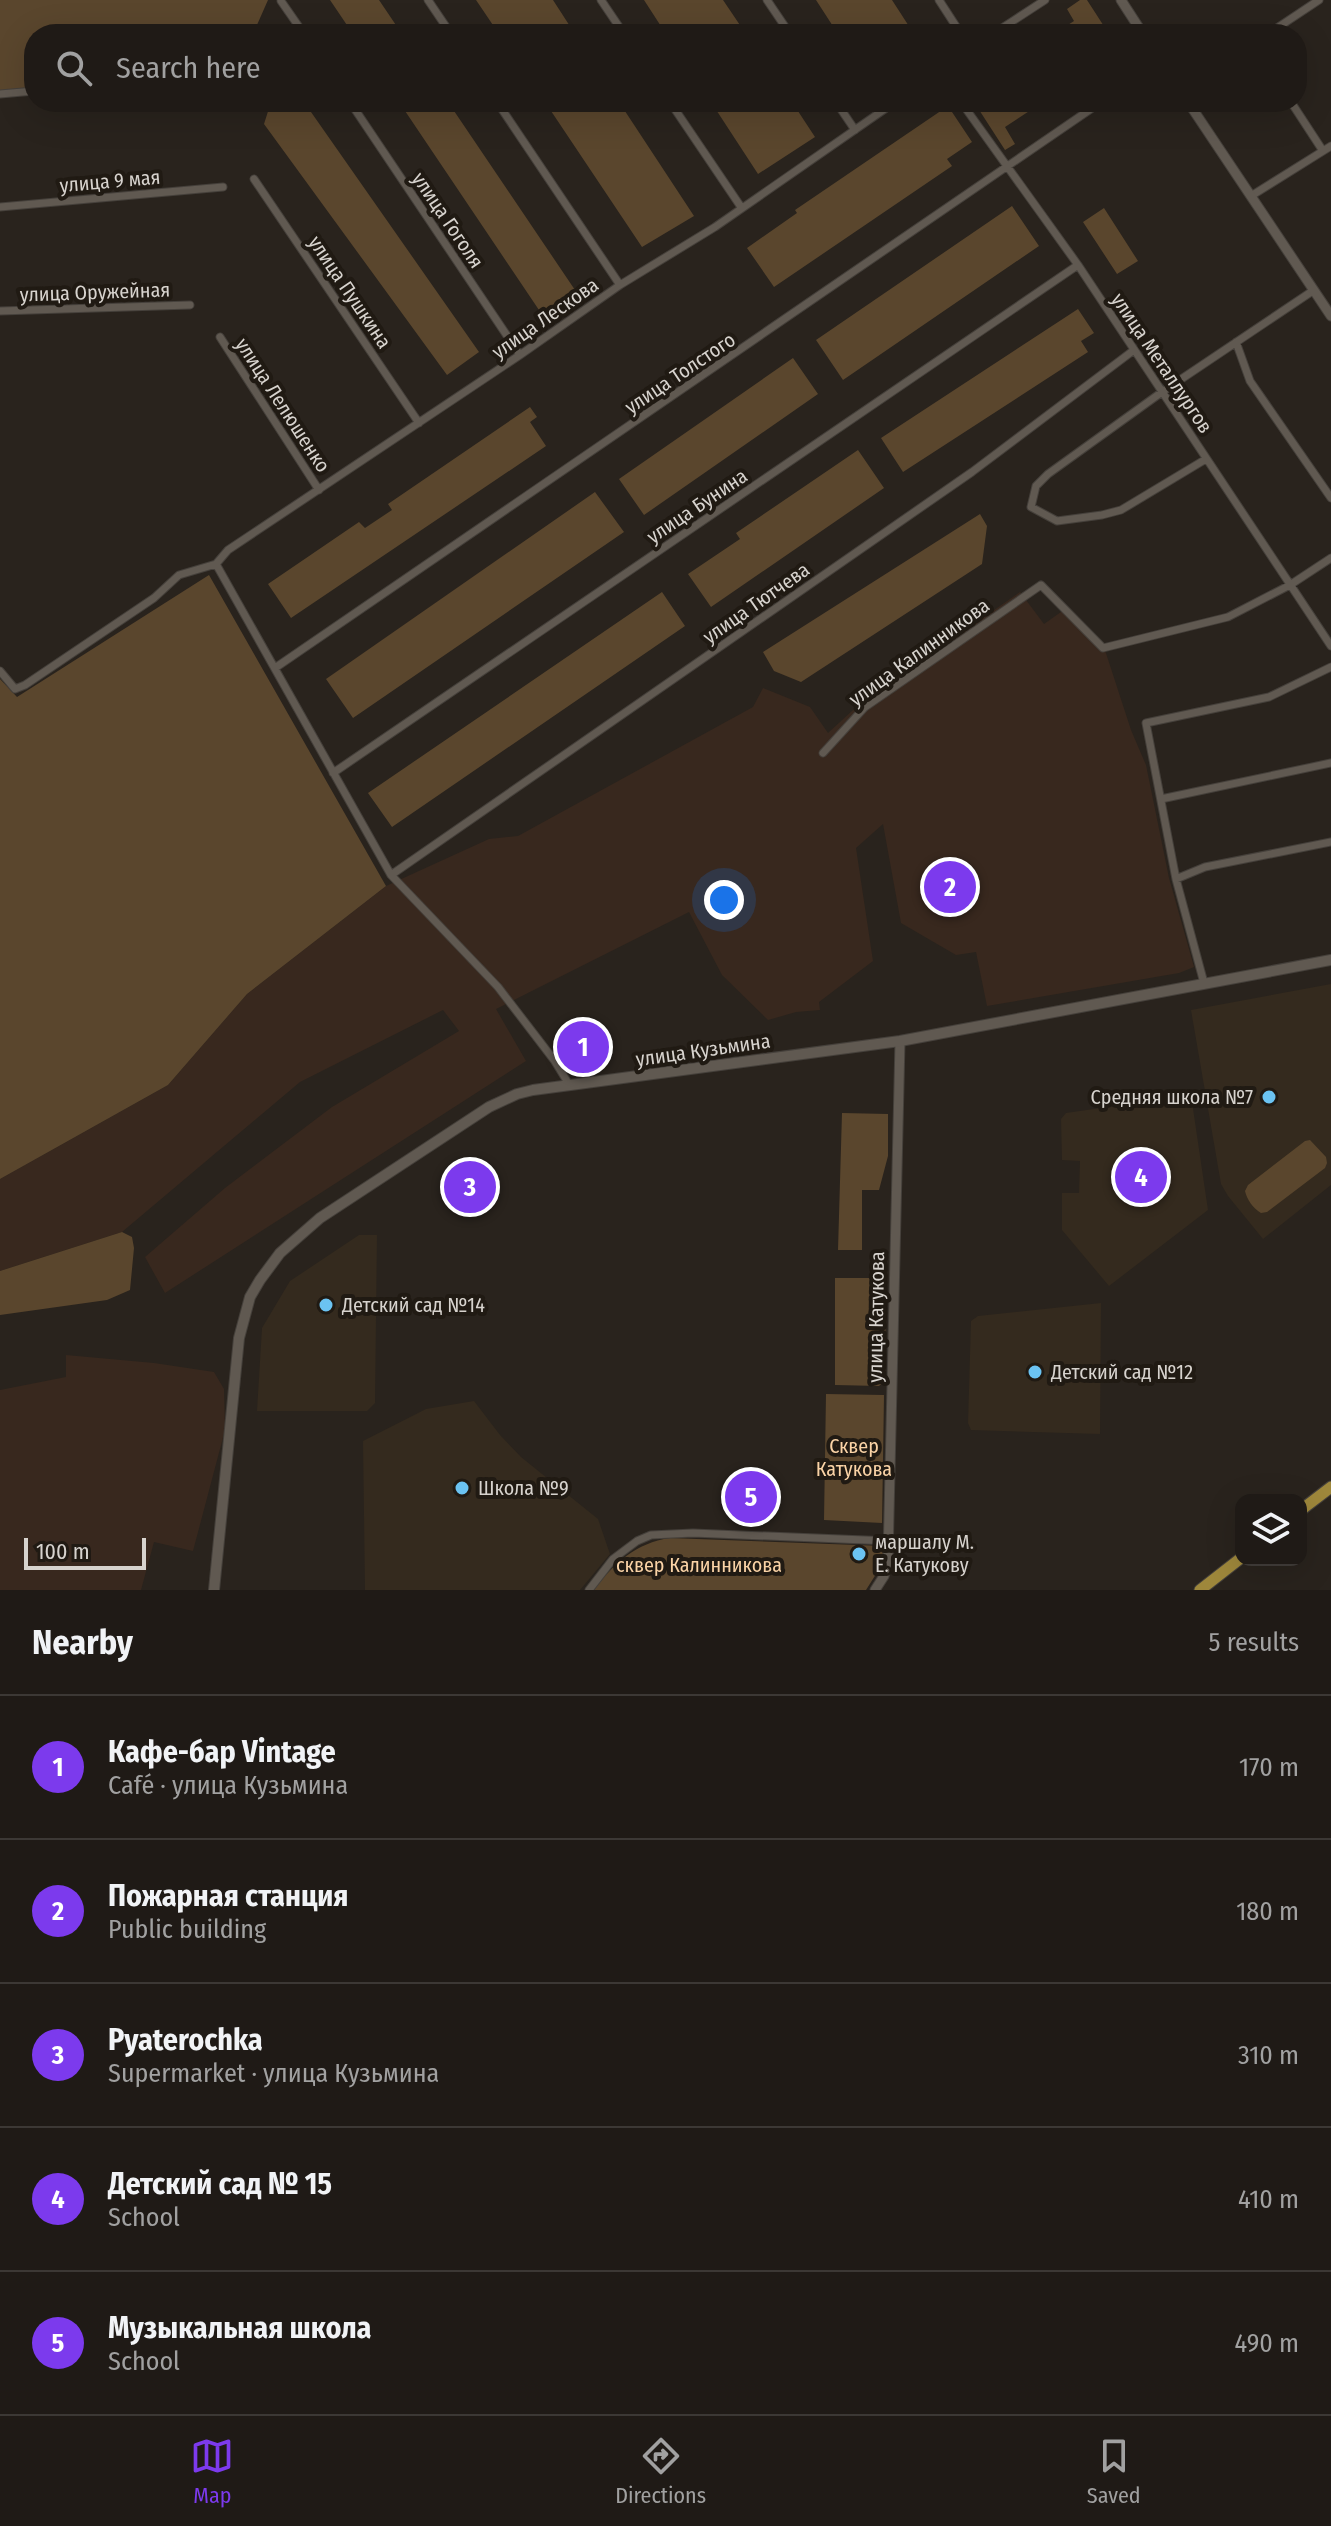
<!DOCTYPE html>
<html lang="en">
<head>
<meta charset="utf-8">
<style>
	:root { --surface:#1f1a16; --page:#27231f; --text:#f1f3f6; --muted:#a1a1a1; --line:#3c3835; --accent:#7c3aed }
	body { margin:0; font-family:"Fira Sans Condensed",sans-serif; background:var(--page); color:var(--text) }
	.controls { position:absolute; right:24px; bottom:24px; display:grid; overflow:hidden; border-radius:16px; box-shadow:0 8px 32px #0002 }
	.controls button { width:72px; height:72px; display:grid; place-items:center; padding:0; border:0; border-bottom:2px solid var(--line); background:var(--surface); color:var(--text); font:40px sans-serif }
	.scale { position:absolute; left:24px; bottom:20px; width:122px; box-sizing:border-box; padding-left:8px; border:4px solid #d7d3ce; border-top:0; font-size:22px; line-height:28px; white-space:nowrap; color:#d7d3ce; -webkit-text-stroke:6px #201a13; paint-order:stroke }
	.you { position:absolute; left:724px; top:900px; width:28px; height:28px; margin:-20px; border:6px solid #fff; border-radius:50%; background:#1a73e8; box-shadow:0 0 0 12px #1a73e833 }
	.badge { display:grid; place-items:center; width:52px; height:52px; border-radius:50%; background:var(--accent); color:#fff; font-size:26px; font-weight:700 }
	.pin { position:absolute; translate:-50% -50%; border:4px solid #fff; box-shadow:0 2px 8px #0006 }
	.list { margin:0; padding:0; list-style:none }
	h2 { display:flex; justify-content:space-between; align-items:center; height:104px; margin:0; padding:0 32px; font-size:34px }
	h2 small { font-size:26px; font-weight:400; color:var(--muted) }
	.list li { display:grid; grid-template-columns:52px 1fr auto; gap:24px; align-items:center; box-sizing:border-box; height:144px; padding:0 32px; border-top:2px solid var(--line) }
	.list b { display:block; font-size:30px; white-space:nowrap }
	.list p { margin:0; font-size:26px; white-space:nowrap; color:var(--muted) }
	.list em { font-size:26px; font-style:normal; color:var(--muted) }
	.icon { flex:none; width:44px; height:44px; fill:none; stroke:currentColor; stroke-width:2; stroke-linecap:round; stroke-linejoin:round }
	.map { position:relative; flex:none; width:1331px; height:1590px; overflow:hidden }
	.search { position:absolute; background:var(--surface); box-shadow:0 8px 32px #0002; left:24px; right:24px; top:24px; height:88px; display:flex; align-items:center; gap:20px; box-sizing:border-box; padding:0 28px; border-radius:32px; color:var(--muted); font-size:30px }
	.sheet { height:824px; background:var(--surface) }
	nav { display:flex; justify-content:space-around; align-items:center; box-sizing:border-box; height:112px; border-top:2px solid var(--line); background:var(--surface); font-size:22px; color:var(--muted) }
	nav a { display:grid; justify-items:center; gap:4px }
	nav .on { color:var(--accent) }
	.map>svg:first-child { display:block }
</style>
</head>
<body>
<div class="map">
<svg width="1331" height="1590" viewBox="0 0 1331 1590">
	<rect width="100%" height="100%" fill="#29231d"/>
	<path fill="#38281e" d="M1020 592 1044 624 1068 607 1103 644 1131 730 1146 765 1169 878 1194 967 1179 973 987 1006 976 952 956 955 901 923 883 824 856 848 873 961 819 1002 820 1010 796 1012 768 1020 722 975 689 912 496 1009 526 1061 165 1293 145 1257 225 1188 332 1107 459 1031 443 1010 300 1082 122 1232 0 1271V1179L168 1085 247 994 386 886 489 839 518 836 753 707 763 688 810 707 828 733 864 700Z
		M66 1355 154 1363 214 1372 224 1389 225 1430 193 1551 154 1542 141 1590H0V1390L66 1377Z"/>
	<path fill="#342a1e" d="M1331 984V1185L1263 1239 1228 1196 1221 1184 1191 1010Z
		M1191 1095 1208 1210 1109 1286 1062 1230V1193H1079L1080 1161 1062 1160 1061 1119 1066 1113Z
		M359 1235H377L375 1403 367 1411H257L262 1328 290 1281Z
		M1101 1303 1100 1434 971 1430 968 1423 971 1321 978 1316Z
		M474 1401 500 1435 521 1457 598 1519 610 1554 580 1590H365L363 1441 426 1409Z"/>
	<path fill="#5a462d" d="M0 0H268L253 34H34V92L0 95Z
		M330 0H379L402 34H353Z
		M476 0H553L575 34H499Z
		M644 0H723L746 34H666Z
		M816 0H892L914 34H838Z
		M1080 0H1087L1109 34H1054L1074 21 1067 9Z
		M271 102H304L479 352 447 375 264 124Z
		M399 102H448L575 290 541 313Z
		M545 102H619L694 216 642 247Z
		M711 102H792L815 137 758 174Z
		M974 102H1043L1005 127 1015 144 1005 150Z
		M948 106 972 142 947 159 952 166 774 287 747 248 797 213 795 210Z
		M1012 206 1039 246 843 380 816 340Z
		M1104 208 1138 261 1117 274 1083 222Z
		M1078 309 1094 333 1081 341 1088 352 903 472 881 438Z
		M793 358 818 394 644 515 619 479Z
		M530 407 537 417 530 422 546 446 291 618 268 584 359 522 365 528 392 510 388 504Z
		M858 450 884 488 711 607 688 574 740 539 736 533Z
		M595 492 624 532 353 718 326 679Z
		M980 514 987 526 982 564 801 682 774 671 763 652Z
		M209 575 386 886 247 994 168 1085 0 1179V679L17 697Z
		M662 592 685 626 392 827 368 793Z
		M842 1113 888 1114V1156L879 1190H862V1250H838Z
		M1310 1140 1326 1157 1327 1163 1325 1168 1267 1212 1261 1213C1253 1208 1247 1200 1245 1191L1248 1185 1305 1141Z
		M122 1232 132 1237 134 1248 130 1290 107 1300 0 1315V1271Z
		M835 1278H882L886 1284 885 1380 879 1386 835 1385Z
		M826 1394 884 1395 882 1523 824 1520Z
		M670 1538 884 1546 883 1563 866 1590H594C614 1563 636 1543 670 1538Z"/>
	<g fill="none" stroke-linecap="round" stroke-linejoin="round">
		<defs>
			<path id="minor" d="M428 0 451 34
				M601 0 624 34
				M767 0 790 34
				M939 0 961 34
				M281 1 304 34
				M993 34 1045 0
				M1268 34 1319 0
				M0 94 34 91
				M350 102 520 355
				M497 102 620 285
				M670 102 741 207
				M836 102 855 130
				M961 102 1078 265 1331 646
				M1291 102 1323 151
				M254 179 419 423
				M1251 196 1331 146
				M0 207 223 187
				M0 311 190 305
				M220 337 319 490
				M1236 342 1250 381 1331 498
				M1206 459 1121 510 1102 515 1057 521 1031 507 1036 486 1048 474 1162 392 1314 290
				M216 564 228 550 520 355 620 285 715 227 895 102
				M216 564 391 875 498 987 554 1060 570 1086
				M275 668 1101 102
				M0 671 15 689 25 685 154 598 179 575 216 564
				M823 753 865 707 1041 585 1103 648 1228 617 1290 585 1331 558
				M333 773 1078 265
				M1161 799 1331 763
				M391 875 972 472 1134 350
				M1176 879 1205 867 1331 842
				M1204 983 1176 879 1146 723 1269 697 1331 667
				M589 1590 613 1559 637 1541 651 1535 693 1533 889 1541"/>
			<path id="tertiary" d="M1121 0 1143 34
				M1188 102 1331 316
				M875 1590 884 1576 888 1558 900 1041"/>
			<path id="secondary" d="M214 1590 239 1338 250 1297 260 1280 280 1253 320 1218 489 1107 517 1094 533 1090 900 1041 1331 960"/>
			<path id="primary" d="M1301 1510 1331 1487
				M1200 1590 1241 1558"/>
		</defs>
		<use href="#minor" stroke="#45403b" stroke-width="9"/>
		<use href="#tertiary" stroke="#45403b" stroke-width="11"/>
		<use href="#secondary" stroke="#45403b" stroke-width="12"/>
		<use href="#primary" stroke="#45403b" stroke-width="13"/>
		<use href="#minor" stroke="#605951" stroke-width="7"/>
		<use href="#tertiary" stroke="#605951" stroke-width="9"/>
		<use href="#secondary" stroke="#605951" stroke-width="10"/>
		<use href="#primary" stroke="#9e873b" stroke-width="11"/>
	</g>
	<g fill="#6bc3f2" stroke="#201a13" stroke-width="3">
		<circle cx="1269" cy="1097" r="8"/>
		<circle cx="326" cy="1305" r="8"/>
		<circle cx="1035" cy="1372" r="8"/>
		<circle cx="462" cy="1488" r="8"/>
		<circle cx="859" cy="1554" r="8"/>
	</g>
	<g text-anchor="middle" stroke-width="8" stroke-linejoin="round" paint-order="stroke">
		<g font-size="20" fill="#d7d3ce" stroke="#201a13">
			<text transform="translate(110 181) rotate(-5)" y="7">улица 9 мая</text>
			<text transform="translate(448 220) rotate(56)" y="7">улица Гоголя</text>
			<text transform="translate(95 292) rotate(-2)" y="7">улица Оружейная</text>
			<text transform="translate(350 292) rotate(56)" y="7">улица Пушкина</text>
			<text transform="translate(545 318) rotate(-35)" y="7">улица Лескова</text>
			<text transform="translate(1162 363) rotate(56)" y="7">улица Металлургов</text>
			<text transform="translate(680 373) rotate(-34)" y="7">улица Толстого</text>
			<text transform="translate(283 405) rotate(57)" y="7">улица Лелюшенко</text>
			<text transform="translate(697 506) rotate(-34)" y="7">улица Бунина</text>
			<text transform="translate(756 603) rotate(-35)" y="7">улица Тютчева</text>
			<text transform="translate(919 652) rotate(-36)" y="7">улица Калинникова</text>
			<text transform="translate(703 1050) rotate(-8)" y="7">улица Кузьмина</text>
			<text transform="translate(876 1317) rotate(-89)" y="7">улица Катукова</text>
		</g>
		<g font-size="20" fill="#d7d3ce" stroke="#201a13" text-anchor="start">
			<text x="1253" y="1104" text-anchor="end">Средняя школа №7</text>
			<text x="342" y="1312">Детский сад №14</text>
			<text x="1051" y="1379">Детский сад №12</text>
			<text x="478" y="1495">Школа №9</text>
			<text x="875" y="1549">маршалу М.<tspan x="875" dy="23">Е. Катукову</tspan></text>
		</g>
		<g font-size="20" fill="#fad3a6" stroke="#201a13">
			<text x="854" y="1453">Сквер<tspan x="854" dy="23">Катукова</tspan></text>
			<text x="699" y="1572">сквер Калинникова</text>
		</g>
	</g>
</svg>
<div class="controls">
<button><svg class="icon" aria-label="layers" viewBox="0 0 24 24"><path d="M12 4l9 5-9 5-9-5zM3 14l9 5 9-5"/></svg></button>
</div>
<div class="scale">100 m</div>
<div class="you"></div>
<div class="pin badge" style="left:583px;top:1047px">1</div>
<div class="pin badge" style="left:950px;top:887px">2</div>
<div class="pin badge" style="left:470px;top:1187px">3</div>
<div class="pin badge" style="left:1141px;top:1177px">4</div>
<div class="pin badge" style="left:751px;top:1497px">5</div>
<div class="search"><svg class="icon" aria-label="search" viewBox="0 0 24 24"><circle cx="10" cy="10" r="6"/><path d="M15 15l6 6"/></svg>Search here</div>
</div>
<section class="sheet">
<h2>Nearby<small>5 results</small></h2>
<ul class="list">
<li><span class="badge">1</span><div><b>Кафе-бар Vintage</b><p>Café · улица Кузьмина</p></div><em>170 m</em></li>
<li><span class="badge">2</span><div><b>Пожарная станция</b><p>Public building</p></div><em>180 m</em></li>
<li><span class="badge">3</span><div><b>Pyaterochka</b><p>Supermarket · улица Кузьмина</p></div><em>310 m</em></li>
<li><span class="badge">4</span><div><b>Детский сад № 15</b><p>School</p></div><em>410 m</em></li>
<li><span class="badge">5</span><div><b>Музыкальная школа</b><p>School</p></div><em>490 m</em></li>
</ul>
</section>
<nav>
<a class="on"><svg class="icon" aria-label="map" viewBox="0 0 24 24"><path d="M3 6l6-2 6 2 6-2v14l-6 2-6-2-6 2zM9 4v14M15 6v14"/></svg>Map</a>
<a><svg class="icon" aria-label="directions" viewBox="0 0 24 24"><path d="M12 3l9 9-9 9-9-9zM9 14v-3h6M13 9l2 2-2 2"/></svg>Directions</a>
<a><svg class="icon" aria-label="saved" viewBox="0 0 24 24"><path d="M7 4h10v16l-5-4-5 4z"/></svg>Saved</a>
</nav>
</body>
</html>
